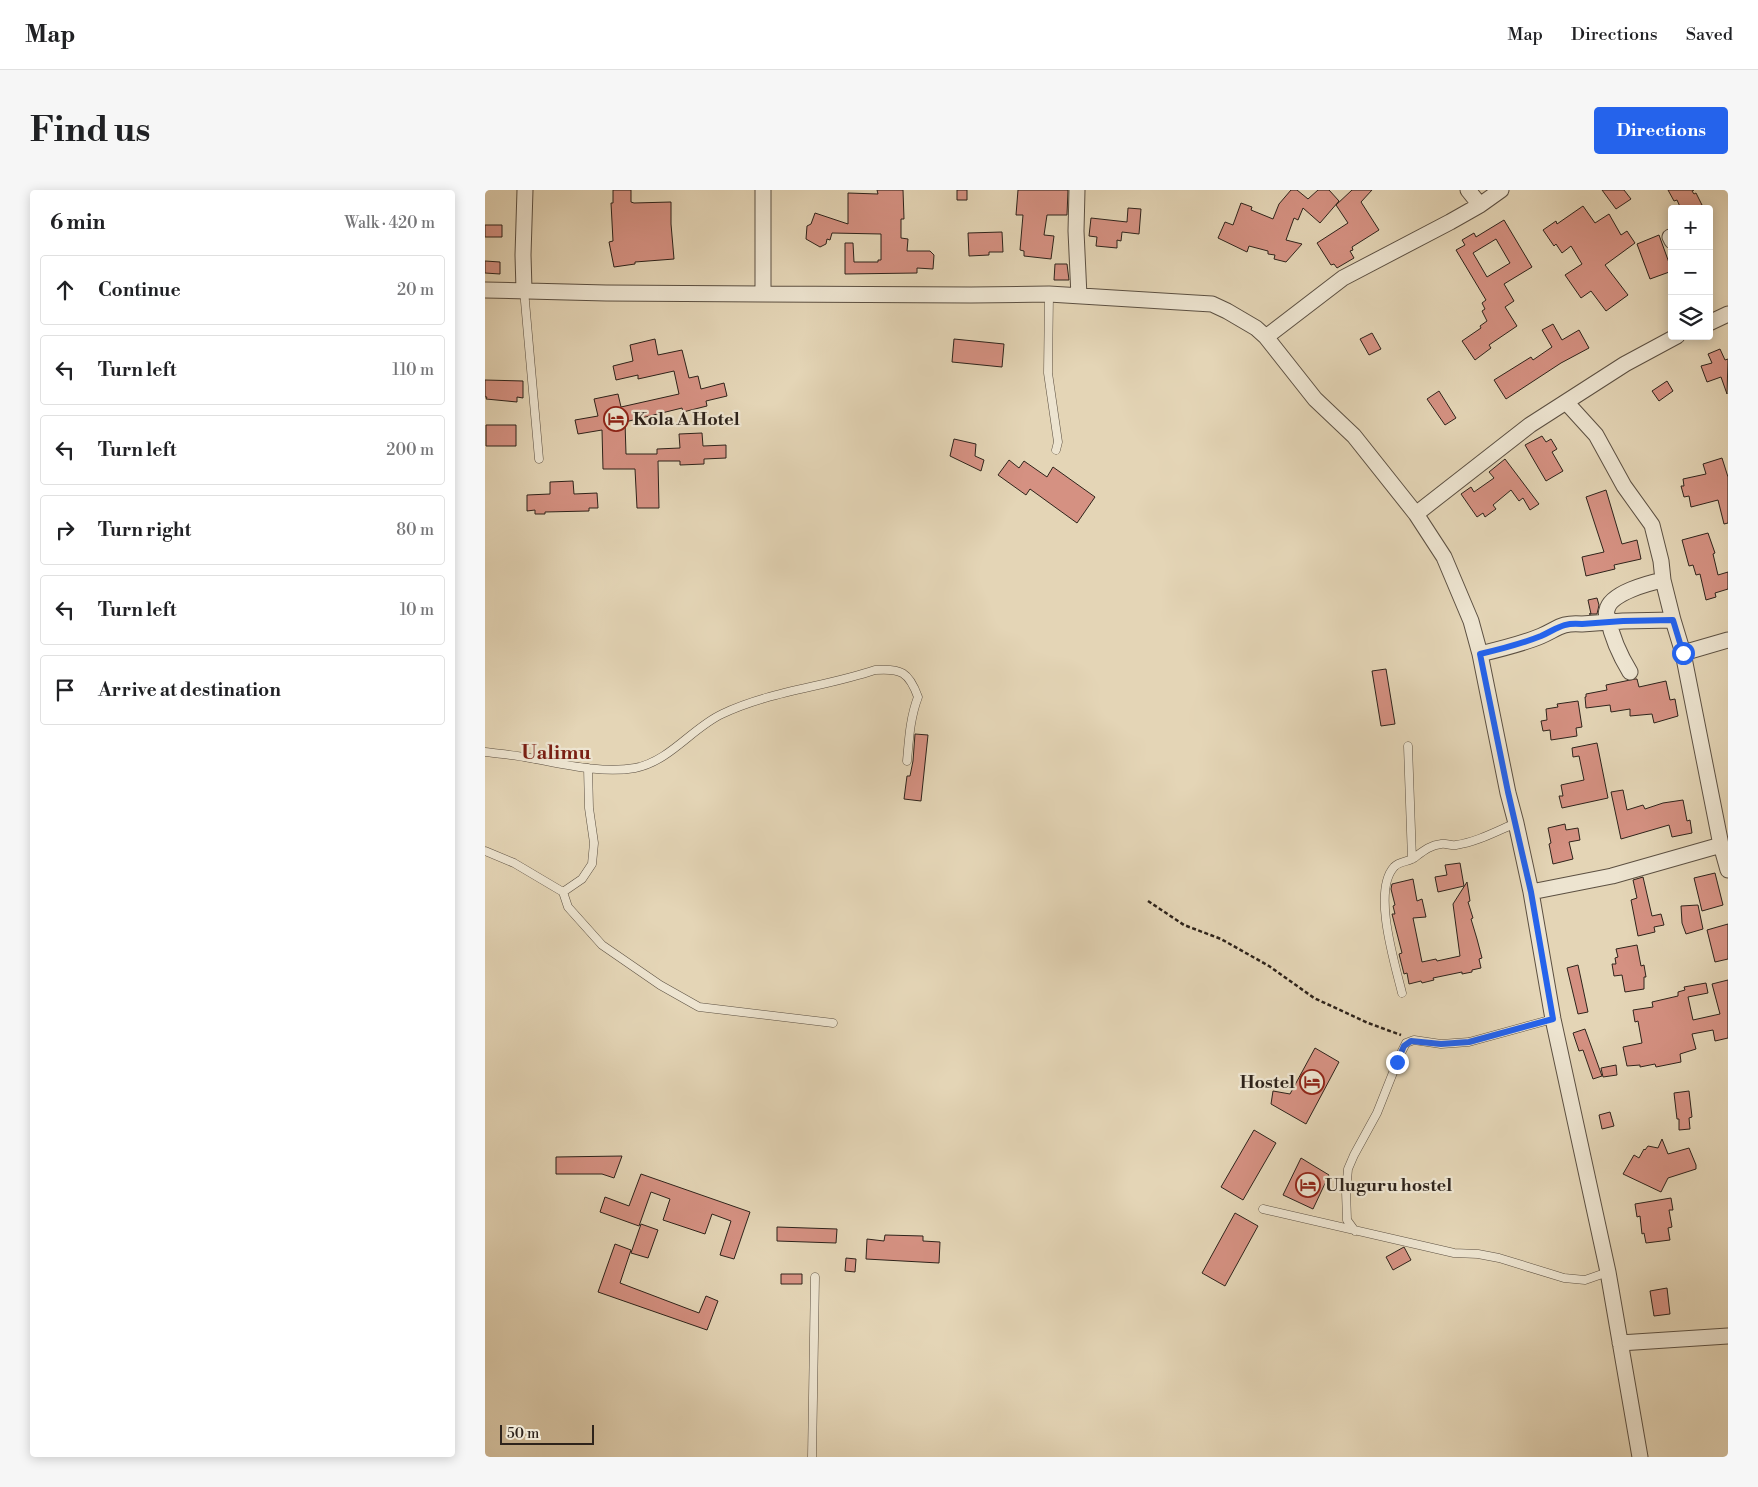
<!DOCTYPE html>
<html lang="en">
<head>
<meta charset="utf-8">
<style>
	:root { --surface:#fff; --page:#f6f6f6; --text:#202124; --muted:#757577; --line:#e0e0e0; --accent:#2563eb }
	body { margin:0; font-family:"Libre Bodoni",serif; background:var(--page); color:var(--text) }
	.controls { position:absolute; right:15px; top:15px; display:grid; overflow:hidden; border-radius:5px; box-shadow:0 2px 12px #0003 }
	.controls button { width:45px; height:45px; display:grid; place-items:center; padding:0; border:0; border-bottom:1px solid var(--line); background:var(--surface); color:var(--text); font:25px sans-serif }
	.scale { position:absolute; left:15px; bottom:12px; width:94px; box-sizing:border-box; padding-left:5px; border:2px solid #2e231b; border-top:0; font-size:14px; line-height:18px; white-space:nowrap; color:#2e231b; -webkit-text-stroke:4px #ede4d0; paint-order:stroke }
	.stop { position:absolute; width:15px; height:15px; margin:-11px; border:4px solid #2563eb; border-radius:50%; background:#fff }
	.stop.end { background:#2563eb; border-color:#fff; box-shadow:0 1px 5px #0008 }
	.list { margin:0; padding:0; list-style:none }
	h2 { display:flex; justify-content:space-between; align-items:center; height:65px; margin:0; padding:0 20px; font-size:21px }
	h2 small { font-size:16px; font-weight:400; color:var(--muted) }
	.list li { display:grid; grid-template-columns:32px 1fr auto; gap:15px; align-items:center; box-sizing:border-box; height:70px; margin:0 10px 10px; padding:0 10px; border:1px solid var(--line); border-radius:5px }
	.list b { display:block; font-size:19px; white-space:nowrap }
	.list em { font-size:16px; font-style:normal; color:var(--muted) }
	.icon { flex:none; width:28px; height:28px; fill:none; stroke:currentColor; stroke-width:2; stroke-linecap:round; stroke-linejoin:round }
	.map { position:relative; flex:none; width:1243px; height:1267px; overflow:hidden; border-radius:5px }
	header { display:flex; align-items:center; gap:30px; box-sizing:border-box; height:70px; padding:0 25px; background:var(--surface); border-bottom:1px solid var(--line) }
	header strong { font-size:24px }
	nav { display:flex; gap:28px; margin-inline-start:auto; font-size:18px }
	.intro { display:flex; align-items:center; justify-content:space-between; box-sizing:border-box; height:120px; padding:0 30px }
	h1 { margin:0; font-size:35px }
	.button { padding:12px 22px; border-radius:5px; background:var(--accent); color:#fff; font-size:18px; font-weight:700 }
	main { display:flex; gap:30px; padding:0 30px }
	aside { flex:1; background:var(--surface); border-radius:5px; box-shadow:0 2px 12px #0003 }
	.map>svg:first-child { display:block }
</style>
</head>
<body>
<header>
<strong>Map</strong>
<nav><a>Map</a><a>Directions</a><a>Saved</a></nav>
</header>
<div class="intro"><h1>Find us</h1><a class="button">Directions</a></div>
<main>
<aside>
<h2>6 min<small>Walk · 420 m</small></h2>
<ul class="list">
<li><svg class="icon" aria-label="ahead" viewBox="0 0 24 24"><path d="M12 20V5M6 11l6-6 6 6"/></svg><div><b>Continue</b></div><em>20 m</em></li>
<li><svg class="icon" aria-label="left" viewBox="0 0 24 24"><path d="M17 20v-9H6M10 6l-5 5 5 5"/></svg><div><b>Turn left</b></div><em>110 m</em></li>
<li><svg class="icon" aria-label="left" viewBox="0 0 24 24"><path d="M17 20v-9H6M10 6l-5 5 5 5"/></svg><div><b>Turn left</b></div><em>200 m</em></li>
<li><svg class="icon" aria-label="right" viewBox="0 0 24 24"><path d="M7 20v-9h11M14 6l5 5-5 5"/></svg><div><b>Turn right</b></div><em>80 m</em></li>
<li><svg class="icon" aria-label="left" viewBox="0 0 24 24"><path d="M17 20v-9H6M10 6l-5 5 5 5"/></svg><div><b>Turn left</b></div><em>10 m</em></li>
<li><svg class="icon" aria-label="arrive" viewBox="0 0 24 24"><path d="M6 21V4h12l-3 4 3 4H6"/></svg><div><b>Arrive at destination</b></div></li>
</ul>
</aside>
<div class="map">
<svg width="1243" height="1267" viewBox="0 0 1243 1267">
	<rect width="100%" height="100%" fill="#e4d5b6"/>
	<filter id="stains"><feTurbulence type="fractalNoise" baseFrequency=".004" numOctaves="4"/><feColorMatrix values="0 0 0 0 .2 0 0 0 0 .09 0 0 0 0 .02 0 0 0 .5 -.17"/></filter>
	<radialGradient id="worn" r=".72"><stop offset=".6" stop-color="#630" stop-opacity="0"/><stop offset="1" stop-color="#630" stop-opacity=".3"/></radialGradient>
	<path fill="#d59182" stroke="#2e231b" fill-rule="evenodd" d="M128 0H146V12L149 13 186 12V34L189 69 150 72V74L129 77 124 52 128 51 126 13H128Z
		M392 0H418L419 29H416V48L423 49 422 61H445L449 65 448 79 432 78V83L360 84V53H368L369 72H393V70H396V44L347 43 345 50 342 49 341 54 335 57 321 49 322 36 326 34 330 23 363 34V3L393 4Z
		M472 0H482V10H472Z
		M533 0H583L582 25H562L559 45 569 46 566 69 539 66V61L535 60 538 25H531Z
		M806 0H812L823 9 833 0H844L854 11 835 33 818 18 813 30 809 28 801 50 817 54 801 72 789 69 790 65 783 64V61L764 56 762 62 733 48 740 32 748 35 756 13 767 17 766 20 788 29 794 14Z
		M867 0H887L876 12 894 40 867 57 868 60 865 61 869 68 852 78 849 74 846 75 832 53 863 33 851 15Z
		M1117 0H1139L1146 9 1131 19Z
		M1183 0H1209L1207 1 1209 4 1211 3 1217 15 1209 19H1196L1192 10 1189 11Z
		M1098 16 1110 33 1124 24 1136 45 1142 41 1150 53 1120 75 1143 105 1121 121 1106 101 1096 108 1080 85 1097 74 1086 56 1077 63 1071 54 1069 56 1058 40 1071 31 1072 34Z
		M643 18 656 19 654 44 637 42 636 51 632 50V58L611 56 612 47 604 46 606 28 642 32Z
		M1019 30 1047 77 1019 94 1029 111 1020 117 1032 136 1004 155 1006 158 990 170 977 151 996 138 995 136 1002 131 997 121 1000 119 997 113 1001 110 971 60 980 55 977 50 989 43 991 47ZM1011 49 1025 73 1002 87 988 63Z
		M0 35H17V47H0Z
		M517 42 518 62H504V65L484 66 483 43Z
		M1174 45 1187 81 1165 89 1152 54Z
		M0 71 15 72V84L0 83Z
		M570 74H582L584 90H569Z
		M1068 134 1077 150 1094 140 1104 158 1076 173 1021 209 1009 190 1046 167 1048 170 1067 157 1057 140Z
		M887 143 896 159 884 165 875 149Z
		M170 149 173 165 197 160 204 188 213 186 216 199 239 193 242 206 221 211 222 216 198 222 197 218 140 232 141 264H172V259L195 258 194 244 217 243 218 256 241 255V268L219 269V274L195 275V271H173L174 318H152L150 279H118L117 240 93 244 90 230 113 226 109 209 133 204 136 217 194 204 189 181 153 189V185L131 190 128 176 148 171 145 155Z
		M469 149 519 154 517 177 467 172Z
		M1235 159 1240 170 1243 169 1242 204 1236 187 1222 192 1216 176 1227 173 1223 164Z
		M0 190 38 191V208L32 207V212L1 209 2 207H0Z
		M1182 191 1188 201 1174 211 1167 201Z
		M954 201 971 228 960 235 942 209Z
		M1 235H31V256H1Z
		M1057 246 1061 252 1066 249 1072 259 1067 262 1078 281 1061 291 1040 255Z
		M469 249 491 254 490 266 499 270 496 281 465 266Z
		M1237 268 1243 287V333L1239 334 1233 310 1206 317 1204 306 1199 307 1196 296H1199L1198 289 1221 284 1218 274Z
		M1020 269 1054 314 1045 320 1038 308 1034 311 1026 300 1008 315 1011 319 1000 327 998 323 992 327 976 304 986 297 989 302 1009 288 1004 282Z
		M524 270 534 278 539 271 562 287 568 277 610 307 592 333 545 299 541 305 513 285Z
		M88 291 89 304 112 303 113 318H104V321L60 322V324H50V320L42 321V305L65 304V292Z
		M1121 300 1137 354 1152 350 1156 369 1129 375 1130 379 1101 386 1097 367 1119 362 1101 307Z
		M1223 343 1230 363 1228 364 1233 385 1243 382V399L1230 403 1231 407 1221 410 1215 384 1211 385 1208 375 1204 376 1197 350Z
		M1112 408 1114 415 1112 424H1104H1106L1103 410Z
		M901 479 910 534 896 536 887 481Z
		M1150 489H1152L1154 497 1181 491 1185 510 1190 509 1193 526 1169 533 1167 524 1145 526V519L1126 522 1125 515 1101 518 1100 507H1101V504L1122 500 1121 495Z
		M1093 511 1097 537 1091 538 1092 546 1066 550 1065 540 1058 541 1056 531 1062 530 1061 519 1073 517 1072 514Z
		M430 544 443 545 436 611 419 609 422 586H425L428 571Z
		M1112 553 1123 608 1077 618 1074 606H1078L1076 595 1099 590 1094 566 1088 567 1087 558Z
		M1138 600 1142 620 1158 615 1160 619 1178 613 1198 610 1202 631 1205 630 1207 643 1187 647 1184 635 1136 649 1126 602Z
		M1080 634 1081 640 1093 638 1095 650 1084 652 1088 669 1068 674 1064 654 1066 653 1063 638Z
		M975 673 979 696 953 702 950 687 962 685 960 675Z
		M1230 683 1238 715 1217 721 1209 688Z
		M1158 687 1167 726 1176 724 1179 735 1169 737 1170 742 1153 746 1146 710 1152 708 1148 690Z
		M928 689 932 711 937 709 941 727 928 728 937 772 951 769 952 771 975 766 968 714 982 692 985 711 983 712 988 728 986 729 992 749 997 768 994 769 996 778 987 780V782L977 784V782L948 788 949 790 937 793 936 791 924 794 922 783 919 784 914 764 917 763 907 724H910L908 716 910 715 906 699 907 694Z
		M1213 715 1218 739 1201 744 1197 733 1196 716Z
		M1243 734V769L1230 772 1222 740Z
		M1152 755 1156 776 1159 775 1161 787H1159V799L1140 802 1137 785 1129 786 1127 774H1131L1130 768 1133 767 1131 759Z
		M1093 775 1103 822 1093 824 1082 778Z
		M1243 790V848L1230 851 1228 840 1207 844 1211 859 1195 864 1196 872 1171 877 1170 874 1155 877V875L1142 876 1138 857 1157 853 1153 831 1150 832 1148 820 1168 817 1167 812 1193 806V802L1200 800 1199 797 1221 793 1223 803 1203 807 1208 830 1235 824 1227 794Z
		M1100 839 1117 886 1108 889 1098 860 1094 861 1088 843Z
		M830 858 854 872 821 934 786 914 788 901 805 904Z
		M1131 875 1132 885 1118 887 1116 878Z
		M1204 901 1207 927 1204 928 1205 939 1194 940V929H1192L1189 903Z
		M1125 922 1129 936 1117 939 1114 925Z
		M769 940 791 953 758 1010 736 997Z
		M1177 949 1183 964 1204 958 1211 975V979L1183 988 1176 1002 1138 984 1149 965 1154 968 1159 959 1160 960 1163 956 1173 958Z
		M137 966 129 988 117 984H71V967Z
		M816 968 844 985 828 1019 798 1005Z
		M156 984 265 1022 249 1069 235 1065 246 1031 227 1024 220 1044 178 1030 185 1009 166 1002 154 1036 115 1022 120 1007 144 1016Z
		M1186 1008 1188 1020H1184L1187 1037 1183 1038 1185 1050 1161 1053 1159 1043 1157 1044 1155 1026 1152 1027 1150 1014Z
		M750 1023 773 1036 740 1096 717 1083Z
		M156 1034 173 1040 163 1068 146 1063Z
		M292 1037 352 1039 351 1053 292 1051Z
		M400 1045 438 1046V1051L455 1052 454 1073 381 1069 382 1049 399 1051Z
		M130 1054 146 1060 135 1093 214 1123 221 1106 233 1111 222 1140 113 1102Z
		M919 1057 926 1070 908 1080 901 1067Z
		M361 1068 371 1069 370 1082 360 1081Z
		M296 1084H317V1094H296Z
		M1182 1098 1185 1124 1169 1126 1165 1101Z"/>
	<g fill="none" stroke-linecap="round" stroke-linejoin="round">
		<defs>
			<path id="lane" d="M39 100 54 269
				M564 104 563 183 573 252 571 260
				M923 556 927 669
				M0 562C15 564 30 565 45 568 78 574 117 584 150 578 185 571 207 538 237 524 285 501 340 497 390 480 416 478 424 482 433 507 425 528 424 549 422 571
				M103 578 104 618 109 653 107 674 97 689 78 702 83 717 117 755 175 795 214 817 348 833
				M0 661 29 673 78 702
				M917 803C910 774 887 701 909 677 914 671 923 672 929 668 937 662 945 655 956 654 961 653 966 656 971 655 992 652 1012 641 1031 633
				M778 1019 969 1063 993 1064 1014 1068 1079 1088 1100 1090 1123 1082
				M870 1041 862 1030 861 1001 863 979 869 965 892 923 915 865 921 853 929 850 956 854 984 852 1068 829
				M327 1267 330 1087"/>
			<path id="street" d="M592 0 591 41 594 106
				M983 0 995 15
				M1185 47 1187 51
				M0 100 121 103 278 104 486 105 564 104 710 113 727 114 742 121 771 138 781 147 830 209 869 246 931 324 959 367 986 431 995 464 1023 603 1031 633 1046 702 1068 829 1123 1082 1155 1267
				M39 100 38 65 40 0
				M278 104V0
				M1224 133 1243 124
				M781 147 858 88 965 32 995 15 1016 0
				M1081 212 1111 245 1139 296 1167 335 1176 371 1178 390 1188 430 1198 463 1236 655 1243 680
				M931 324 1045 235 1140 174 1192 146
				M1198 463 1243 450
				M995 464C1016 459 1037 454 1056 446 1072 439 1077 432 1097 434L1138 431 1188 430
				M1145 482C1134 464 1127 448 1123 428 1122 423 1120 425 1122 420 1125 403 1164 393 1178 390
				M1046 702 1127 686 1236 655
				M1135 1153 1243 1146"/>
		</defs>
		<use href="#lane" stroke="#5c5042" stroke-width="9"/>
		<use href="#street" stroke="#5c5042" stroke-width="17"/>
		<path stroke="#2e231b" stroke-width="2.5" stroke-dasharray="4 2.5" stroke-linecap="butt" d="M663 711 699 735 736 749 784 776 829 808 883 833 916 845"/>
		<use href="#lane" stroke="#ede4d0" stroke-width="8"/>
		<use href="#street" stroke="#ede4d0" stroke-width="15"/>
	</g>
	<g fill="none" stroke-linecap="round" stroke-linejoin="round">
		<path stroke="#2563eb" stroke-width="6" d="M912 872 919 856 926 851 956 854 984 852 1068 829 1046 702 1023 602 995 464C1016 459 1036 454 1056 446 1072 439 1077 432 1097 434L1138 431 1188 430 1198 463"/>
	</g>
	<defs>
		<symbol id="hotel-ring" viewBox="-11 -11 22 22"><circle r="9.5" fill="#ede4d0" stroke="#8f2418" stroke-width="1.5"/><path d="M-6-4.5h1.5V1H6V5H4.5V3h-9V5H-6ZM-4 0a1.8 1.8 0 1 1 3.6 0ZM.5 0V-2.5h3Q6-2.5 6 0Z" fill="#8f2418"/></symbol>
	</defs>
	<g fill-rule="evenodd">
		<use href="#hotel-ring" x="117" y="215" width="28" height="28"/>
		<use href="#hotel-ring" x="813" y="878" width="28" height="28"/>
		<use href="#hotel-ring" x="809" y="981" width="28" height="28"/>
	</g>
	<g text-anchor="middle" stroke-width="4.5" stroke-linejoin="round" paint-order="stroke">
		<g font-size="18" font-weight="bold" fill="#2e231b" stroke="#ede4d0" text-anchor="start">
			<text x="148" y="235">Kola A Hotel</text>
			<text x="810" y="898" text-anchor="end">Hostel</text>
			<text x="840" y="1001">Uluguru hostel</text>
		</g>
		<g font-size="20" font-weight="bold" fill="#7a1f14" stroke="#ede4d0">
			<text x="71" y="569">Ualimu</text>
		</g>
	</g>
	<rect width="100%" height="100%" filter="url(#stains)"/>
	<rect width="100%" height="100%" fill="url(#worn)"/>
</svg>
<div class="controls">
<button>+</button>
<button>−</button>
<button><svg class="icon" aria-label="layers" viewBox="0 0 24 24"><path d="M12 4l9 5-9 5-9-5zM3 14l9 5 9-5"/></svg></button>
</div>
<div class="scale">50 m</div>
<div class="stop" style="left:1198px;top:463px"></div>
<div class="stop end" style="left:912px;top:872px"></div>
</div>
</main>
</body>
</html>
